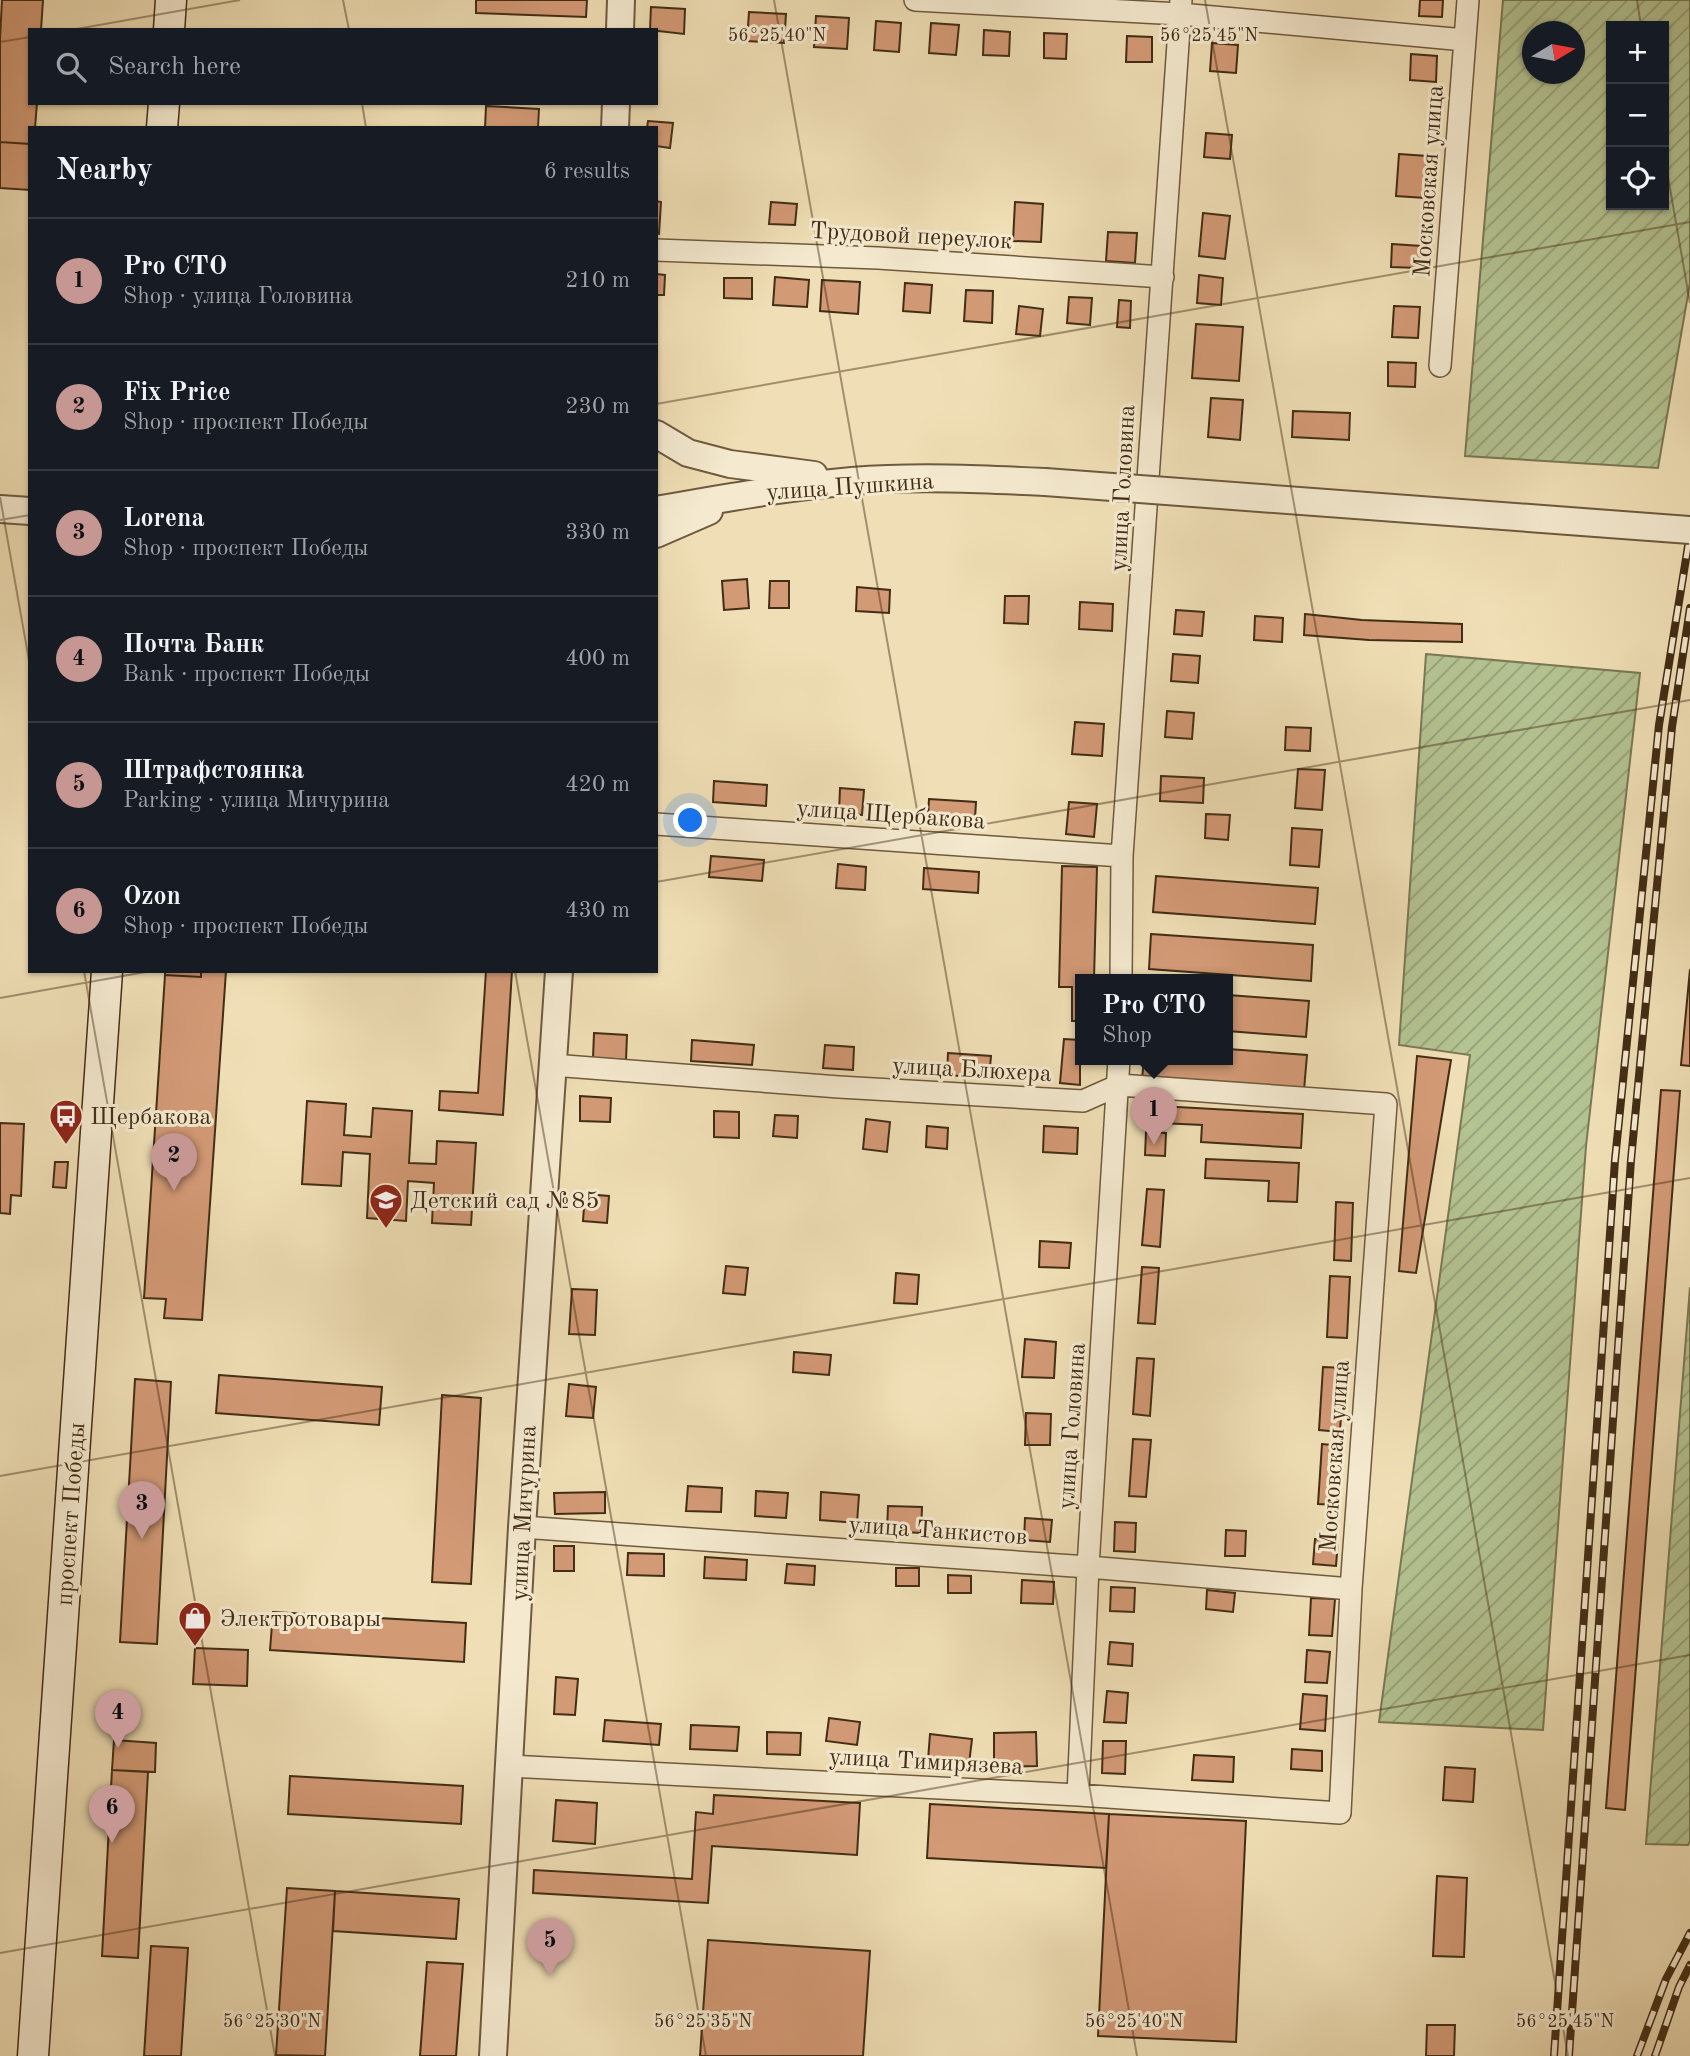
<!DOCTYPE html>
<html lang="en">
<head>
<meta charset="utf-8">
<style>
	:root { --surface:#171b24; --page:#20242c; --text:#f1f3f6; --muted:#9ea1a6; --line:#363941; --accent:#c59692 }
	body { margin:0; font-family:"Old Standard TT",serif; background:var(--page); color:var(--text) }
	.controls { position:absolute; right:21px; top:21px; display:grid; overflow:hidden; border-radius:0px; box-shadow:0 2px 5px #0004 }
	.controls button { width:63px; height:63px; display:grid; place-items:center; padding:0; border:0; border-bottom:2px solid var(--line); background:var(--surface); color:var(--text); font:35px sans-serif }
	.compass { position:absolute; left:1522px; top:21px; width:63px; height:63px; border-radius:50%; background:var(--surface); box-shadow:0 2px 5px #0004; rotate:80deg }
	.you { position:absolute; left:691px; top:821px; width:24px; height:24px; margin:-18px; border:5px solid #fff; border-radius:50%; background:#1a73e8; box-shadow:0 0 0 10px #1a73e833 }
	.badge { display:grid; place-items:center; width:46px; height:46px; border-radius:50%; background:var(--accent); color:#111; font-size:23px; font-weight:700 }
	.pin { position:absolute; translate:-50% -58px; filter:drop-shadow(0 2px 4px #0008) }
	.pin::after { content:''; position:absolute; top:37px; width:24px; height:21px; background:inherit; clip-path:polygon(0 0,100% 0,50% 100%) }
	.popup { position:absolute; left:1075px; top:974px; width:158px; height:91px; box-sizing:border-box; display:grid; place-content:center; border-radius:0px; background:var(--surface); filter:drop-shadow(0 2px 5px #0005); font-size:23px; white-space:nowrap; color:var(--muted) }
	.popup b { font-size:26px; color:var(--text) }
	.popup::after { content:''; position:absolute; left:50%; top:100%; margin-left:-14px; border:14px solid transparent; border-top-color:var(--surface) }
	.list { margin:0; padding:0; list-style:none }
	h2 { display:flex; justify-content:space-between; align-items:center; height:91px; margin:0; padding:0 28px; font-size:30px }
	h2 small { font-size:23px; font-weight:400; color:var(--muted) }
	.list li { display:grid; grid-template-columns:46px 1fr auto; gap:21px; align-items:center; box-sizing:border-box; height:126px; padding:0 28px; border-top:2px solid var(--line) }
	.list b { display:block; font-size:26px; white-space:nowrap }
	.list p { margin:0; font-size:23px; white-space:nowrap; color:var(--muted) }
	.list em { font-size:23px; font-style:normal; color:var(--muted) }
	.icon { flex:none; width:38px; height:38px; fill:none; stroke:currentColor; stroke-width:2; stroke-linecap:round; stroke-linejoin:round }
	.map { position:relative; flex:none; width:1690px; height:2056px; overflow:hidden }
	.search { position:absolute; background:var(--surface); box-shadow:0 2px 5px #0004; left:28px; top:28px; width:630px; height:77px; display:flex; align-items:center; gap:18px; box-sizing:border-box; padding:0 24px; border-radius:0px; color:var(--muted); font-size:26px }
	.panel { position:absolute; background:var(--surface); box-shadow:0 2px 5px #0004; left:28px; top:126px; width:630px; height:847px; border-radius:0px }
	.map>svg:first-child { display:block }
</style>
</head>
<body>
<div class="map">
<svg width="1690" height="2056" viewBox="0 0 1690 2056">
	<defs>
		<pattern id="garden-furrows" width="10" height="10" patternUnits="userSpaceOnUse" patternTransform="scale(1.75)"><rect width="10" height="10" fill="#b4c392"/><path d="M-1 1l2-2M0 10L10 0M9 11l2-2" fill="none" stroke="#949f76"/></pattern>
	</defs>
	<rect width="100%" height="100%" fill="#f0dfb6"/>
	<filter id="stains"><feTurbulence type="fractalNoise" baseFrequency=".00286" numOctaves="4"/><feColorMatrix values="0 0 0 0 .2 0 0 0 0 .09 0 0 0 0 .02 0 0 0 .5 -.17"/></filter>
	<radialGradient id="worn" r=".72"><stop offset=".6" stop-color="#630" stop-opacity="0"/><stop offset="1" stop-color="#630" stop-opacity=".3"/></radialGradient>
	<path fill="url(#garden-furrows)" stroke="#7b7854" stroke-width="2" fill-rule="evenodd" d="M1503 0H1690V283L1658 468 1465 456ZM1611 26H1664V205H1611ZM1532 32H1574V74H1532Z
		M1426 654 1640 673 1586 1146 1543 1730 1379 1722 1470 1055 1399 1045Z
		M1690 1287V1841L1688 1845 1646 1844Z"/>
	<path fill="#d39a76" stroke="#422d15" stroke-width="2" d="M2 0H43L41 30H30V103H37L35 128H30V144L0 142V39Z
		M476 0H587L586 17 476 13Z
		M1420 0H1443L1442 17 1419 16Z
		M651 7 685 9 684 34 650 30Z
		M749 12 786 14 784 43 747 41Z
		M816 16 849 18 847 49 814 47Z
		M876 21 901 23 899 52 874 50Z
		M931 23 959 25 956 55 929 53Z
		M984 30 1010 32 1009 56 983 55Z
		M1044 33 1067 34 1066 59 1044 58Z
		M1127 36 1152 37V62H1126Z
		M1212 43 1238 45 1236 73 1210 71Z
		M1411 54 1437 56 1436 82 1410 80Z
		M486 106 539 109 538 127 485 128Z
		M648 121 673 123 670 148 656 146V128H647Z
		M1206 133 1232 135 1230 159 1204 157Z
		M0 142 30 144V190L0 188Z
		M1399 154 1427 156 1425 198 1396 196Z
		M656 201 661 202 659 234 656 233Z
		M771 202 797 204 795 225 769 224Z
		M1015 202 1043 204 1041 242 1013 241Z
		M1203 213 1230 216 1225 259 1199 256Z
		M1108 232 1137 233 1135 263 1106 261Z
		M1392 244 1421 246 1419 268 1391 267Z
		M656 274 665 275 664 295H656Z
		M1199 275 1223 278 1221 305 1197 303Z
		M775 277 809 280 807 307 773 305Z
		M724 278H752V299L724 298Z
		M822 280 860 282 858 314 820 311Z
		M905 283 932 285 930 313 903 311Z
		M966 290 993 291 992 323 964 321Z
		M1069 297 1092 298 1090 325 1067 323Z
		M1119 300 1131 301 1130 328 1117 327Z
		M1019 306 1043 309 1040 336 1016 334Z
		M1394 306 1420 307 1418 338 1392 337Z
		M1196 324 1243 327 1239 381 1192 378Z
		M1388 362 1416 363 1415 387 1388 386Z
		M1211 398 1243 400 1240 440 1208 437Z
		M1293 411 1350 413 1349 440 1292 437Z
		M747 579 749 608 724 610 722 581Z
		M770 581H789V608H769Z
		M857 587 890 590 889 613 856 611Z
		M1005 596H1029L1028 624 1004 623Z
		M1080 602 1113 604 1112 631 1079 629Z
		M1176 610 1204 612 1202 636 1174 634Z
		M1305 614 1362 620 1462 624V642L1369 640 1304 635Z
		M1255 616 1283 618 1282 642 1254 640Z
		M1173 654 1200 656 1198 683 1171 681Z
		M1167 711 1194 713 1192 739 1165 737Z
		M1075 722 1104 724 1102 756 1072 754Z
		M1286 727 1311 728 1310 751 1285 750Z
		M1298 769 1325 770 1322 810 1295 808Z
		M1161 776 1204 778 1203 803 1160 801Z
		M714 781 767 785 766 806 713 802Z
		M840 788 864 790 862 815 839 813Z
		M929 799 976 802 975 819 928 816Z
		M1069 802 1097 804 1094 837 1066 834Z
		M1206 814 1230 815 1228 840 1205 838Z
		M1292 828 1322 830 1319 867 1290 865Z
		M711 856 764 860 762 881 709 877Z
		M838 864 866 867 865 890 836 888Z
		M1062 866 1097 867 1094 979H1080V1021H1072V987H1059Z
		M924 868 979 872 978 893 923 889Z
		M1156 876 1318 888 1315 924 1153 912Z
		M1151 934 1313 945 1311 981 1149 969Z
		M1690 969V1066L1681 1065Z
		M165 971H201V977L165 975Z
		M201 971H226L202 1320 164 1318 166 1299 144 1298 165 975 201 977Z
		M486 971H512L503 1115 439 1110 440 1091 478 1093Z
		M1228 995 1309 1001 1306 1037 1228 1031Z
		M594 1033 627 1035 626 1060 593 1058Z
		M1064 1039 1080 1040V1085L1060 1083Z
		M692 1040 754 1045 752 1065 691 1061Z
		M825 1045 854 1047 853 1070 823 1068Z
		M1228 1049 1307 1055 1304 1090 1142 1079 1144 1059H1228Z
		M948 1053 991 1056 989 1078 947 1075Z
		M1417 1056 1451 1060 1416 1273 1399 1271Z
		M1661 1090 1680 1091 1625 1810 1606 1808Z
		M580 1096 611 1098 610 1122 580 1121Z
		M307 1101 346 1104 344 1135 371 1137 373 1108 412 1111 409 1163 436 1164 437 1141 476 1143 471 1225 432 1223 434 1183 408 1181 406 1221 367 1218 370 1154 343 1152 341 1186 302 1184Z
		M1141 1105 1303 1114 1301 1148 1201 1142 1202 1125 1140 1122Z
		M714 1111 739 1112V1138L714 1137Z
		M775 1115 798 1116 797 1138 773 1136Z
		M866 1119 890 1122 887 1152 863 1149Z
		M0 1123 24 1124 21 1196 11 1195 10 1214 0 1213Z
		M927 1126 948 1128 947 1149 926 1147Z
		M1044 1126 1078 1128 1077 1154 1043 1152Z
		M1146 1132 1166 1133 1165 1156 1145 1155Z
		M1206 1159 1299 1163 1297 1202 1268 1201 1269 1181 1205 1178Z
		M55 1162H68L66 1188 53 1187Z
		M1147 1189 1164 1190 1160 1247 1142 1245Z
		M585 1194 609 1196 607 1223 583 1221Z
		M1336 1202 1353 1203 1351 1261 1334 1260Z
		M1040 1241 1071 1243 1069 1268 1039 1267Z
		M726 1266 748 1268 745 1295 723 1293Z
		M1142 1267 1159 1268 1155 1324 1138 1323Z
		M896 1273 919 1275 917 1304 894 1303Z
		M1330 1276 1350 1277 1347 1338 1327 1337Z
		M572 1289 597 1290 595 1335 569 1334Z
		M1025 1339 1056 1342 1054 1378 1022 1377Z
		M794 1352 831 1355 829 1375 793 1372Z
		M1137 1358 1154 1359 1150 1416 1133 1414Z
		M1323 1367 1344 1368 1340 1432 1319 1430Z
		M219 1375 382 1387 379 1425 216 1413Z
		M135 1379 171 1382 157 1644 120 1642Z
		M569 1384 596 1387 593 1418 566 1416Z
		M442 1395 481 1398 471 1584 432 1582Z
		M1026 1413 1051 1414 1050 1445H1025Z
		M1133 1439 1151 1440 1146 1497 1129 1496Z
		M1322 1444 1341 1446 1337 1505 1318 1504Z
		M688 1486 722 1488 721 1512 686 1511Z
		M756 1491 788 1493 786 1518 755 1516Z
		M605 1492V1513L555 1514 554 1493Z
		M821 1492 859 1495 857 1523 820 1520Z
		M888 1506 922 1507 921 1533 887 1531Z
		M1025 1518 1052 1520 1050 1542 1024 1540Z
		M1115 1522 1136 1523 1135 1552 1114 1551Z
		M1226 1530 1246 1531 1245 1556H1225Z
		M1315 1539 1338 1540 1336 1566 1313 1564Z
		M554 1546H574V1571H554Z
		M628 1553 664 1554V1576L627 1575Z
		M705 1557 747 1560 746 1580 704 1578Z
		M787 1564 815 1566 814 1585 785 1583Z
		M896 1568H919V1586H896Z
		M948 1575 971 1576V1593H948Z
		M1022 1580 1054 1582 1053 1604 1021 1603Z
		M1111 1587 1135 1588 1134 1612 1110 1611Z
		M1207 1590 1235 1593 1233 1612 1206 1609Z
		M1311 1598 1335 1599 1332 1636 1309 1635Z
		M273 1612 466 1623 464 1662 270 1650Z
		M1110 1642 1133 1644 1132 1666 1108 1664Z
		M195 1648 248 1650 247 1686 193 1684Z
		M1307 1650 1330 1652 1327 1683 1305 1682Z
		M556 1677 578 1679 575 1715 554 1714Z
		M1107 1691 1128 1693 1126 1723 1104 1722Z
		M1303 1694 1327 1696 1325 1731 1300 1729Z
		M829 1718 860 1722 857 1745 826 1741Z
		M605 1720 661 1724 659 1745 603 1741Z
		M691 1725 739 1727 737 1751 690 1749Z
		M767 1732 801 1733 800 1755 767 1754Z
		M1036 1732 1037 1766 994 1767V1733Z
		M930 1734 972 1739 969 1764 928 1760Z
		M114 1740 156 1743 155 1772 112 1770Z
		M1103 1741H1126L1125 1774 1102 1773Z
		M1292 1749 1322 1751V1771L1291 1769Z
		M1194 1755 1234 1757 1233 1782 1192 1780Z
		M1445 1767 1475 1769 1473 1802 1443 1800Z
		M112 1770 148 1772 138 1958 102 1956Z
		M290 1776 463 1786 461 1824 288 1814Z
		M714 1795 860 1803 857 1855 712 1846 708 1903 533 1893 534 1870 692 1879 696 1812 713 1814Z
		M556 1800 597 1803 595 1844 553 1841Z
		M930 1804 1109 1814 1106 1868 927 1858Z
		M1109 1814 1246 1821 1236 2042 1098 2036Z
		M1437 1876 1467 1878 1464 1957 1433 1956Z
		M287 1888 335 1891 325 2056 276 2055Z
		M335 1891 459 1899 456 1939 333 1931Z
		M708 1940 870 1951 863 2056H700Z
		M151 1946 188 1948 181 2056H144Z
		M427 1962 463 1964 456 2056H420Z
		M1427 2025H1455L1454 2056H1426Z"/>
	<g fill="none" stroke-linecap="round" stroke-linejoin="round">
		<defs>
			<path id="minor" d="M915 0 1180 14 1465 40
				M656 250 878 258 1163 277
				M1440 366 1468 0
				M656 824 1122 856
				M1121 979 1122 856 1181 0
				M522 1527 1088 1567 1351 1589
				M509 1766 1078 1795 1340 1813 1351 1589 1386 1104 1119 1085 1083 1101 839 1087 552 1065
				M1078 1795 1088 1567 1119 1059"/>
			<path id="tertiary" d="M620 30 621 0
				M615 128 616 103
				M656 434 688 453 730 464 814 475
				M0 509 30 511
				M656 510C721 499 786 487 852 481 916 476 981 479 1045 482
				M656 534 709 511
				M493 2056 522 1527 559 971"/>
			<path id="secondary" d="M169 30 171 0
				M162 128 164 103
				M33 2056 107 971"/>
		</defs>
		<use href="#minor" stroke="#6e5a3d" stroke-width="24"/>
		<use href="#tertiary" stroke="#6e5a3d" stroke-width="30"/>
		<use href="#secondary" stroke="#422d15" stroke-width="33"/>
		<use href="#minor" stroke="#f5ead0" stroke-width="21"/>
		<use href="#tertiary" stroke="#f5ead0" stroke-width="26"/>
		<use href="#secondary" stroke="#f5ead0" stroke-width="30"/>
		<defs>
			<path id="rail" d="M1554 2056 1615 1160 1659 725 1690 534
				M1569 2056 1631 1160 1672 727 1690 608
				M1637 2056 1666 1979 1690 1933
				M1655 2056 1679 1987 1690 1965"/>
		</defs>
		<use href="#rail" stroke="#422d15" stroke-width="8"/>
		<use href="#rail" stroke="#f5ead0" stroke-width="5" stroke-dasharray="16" stroke-linecap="butt"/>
		<defs>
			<path id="tertiary-bridge" d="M1045 482 1690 530"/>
		</defs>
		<use href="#tertiary-bridge" stroke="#6e5a3d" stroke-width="30" stroke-linecap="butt"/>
		<use href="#tertiary-bridge" stroke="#f5ead0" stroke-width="26"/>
	</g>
	<path fill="none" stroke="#422d15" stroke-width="2" stroke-opacity="0.45" d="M343 0 349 30M774 0 1137 2056M1205 0 1568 2056M1637 0 1641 26M71 30 240 0M0 42 30 37M362 103 366 128M1664 154 1690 303M656 404 1690 222M0 497 30 666M0 520 30 515M656 882 1690 700M84 971 275 2056M515 971 706 2056M0 998 151 971M0 1476 1690 1178M0 1953 1690 1655"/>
	<defs>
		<symbol id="bus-pin" viewBox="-11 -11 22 30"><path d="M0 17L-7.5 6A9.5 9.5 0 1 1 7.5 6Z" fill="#8f2418" stroke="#f5ead0"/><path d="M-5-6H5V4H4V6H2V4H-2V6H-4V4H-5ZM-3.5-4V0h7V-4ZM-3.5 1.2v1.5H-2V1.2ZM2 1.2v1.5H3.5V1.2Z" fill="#fff"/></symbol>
		<symbol id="school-pin" viewBox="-11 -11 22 30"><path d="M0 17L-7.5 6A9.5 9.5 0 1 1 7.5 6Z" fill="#8f2418" stroke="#f5ead0"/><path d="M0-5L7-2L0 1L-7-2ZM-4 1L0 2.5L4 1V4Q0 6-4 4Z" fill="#fff"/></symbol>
		<symbol id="shop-pin" viewBox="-11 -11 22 30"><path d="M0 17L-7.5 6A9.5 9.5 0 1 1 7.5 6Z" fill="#8f2418" stroke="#f5ead0"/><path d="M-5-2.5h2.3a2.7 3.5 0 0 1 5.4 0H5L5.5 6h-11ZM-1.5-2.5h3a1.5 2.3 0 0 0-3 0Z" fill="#fff"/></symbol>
	</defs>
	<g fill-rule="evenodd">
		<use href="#bus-pin" x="47" y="1097" width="38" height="52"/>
		<use href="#school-pin" x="367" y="1181" width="38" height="52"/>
		<use href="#shop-pin" x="176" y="1599" width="38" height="52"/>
	</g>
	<g text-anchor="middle" stroke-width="6" stroke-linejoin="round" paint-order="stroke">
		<g font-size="24" fill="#422d15" stroke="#f5ead0">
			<text transform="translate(1428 181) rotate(-86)" y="8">Московская улица</text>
			<text transform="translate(911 235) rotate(3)" y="8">Трудовой переулок</text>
			<text transform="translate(850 486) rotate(-4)" y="8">улица Пушкина</text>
			<text transform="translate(1122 488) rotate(-87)" y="8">улица Головина</text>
			<text transform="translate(891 814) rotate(4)" y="8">улица Щербакова</text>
			<text transform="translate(972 1069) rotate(3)" y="8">улица Блюхера</text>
			<text transform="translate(1071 1426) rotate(-86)" y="8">улица Головина</text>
			<text transform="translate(1334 1456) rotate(-86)" y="8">Московская улица</text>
			<text transform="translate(523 1513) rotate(-87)" y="8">улица Мичурина</text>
			<text transform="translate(70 1514) rotate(-86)" y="8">проспект Победы</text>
			<text transform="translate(938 1530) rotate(4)" y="8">улица Танкистов</text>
			<text transform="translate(926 1761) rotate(3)" y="8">улица Тимирязева</text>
		</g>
		<g font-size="24" fill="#422d15" stroke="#f5ead0" text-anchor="start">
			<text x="90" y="1124">Щербакова</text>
			<text x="410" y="1208">Детский сад №85</text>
			<text x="220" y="1626">Электротовары</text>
		</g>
	</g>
	<g font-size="18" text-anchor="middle" fill="#422d15" stroke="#f5ead0" stroke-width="6" stroke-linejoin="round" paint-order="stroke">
		<text x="777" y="41">56°25'40"N</text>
		<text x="1209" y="41">56°25'45"N</text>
		<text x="272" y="2027">56°25'30"N</text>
		<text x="703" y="2027">56°25'35"N</text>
		<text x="1134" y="2027">56°25'40"N</text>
		<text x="1565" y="2027">56°25'45"N</text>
	</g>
	<rect width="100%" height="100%" filter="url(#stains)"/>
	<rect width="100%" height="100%" fill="url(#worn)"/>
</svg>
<div class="controls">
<button>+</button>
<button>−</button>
<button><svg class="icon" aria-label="locate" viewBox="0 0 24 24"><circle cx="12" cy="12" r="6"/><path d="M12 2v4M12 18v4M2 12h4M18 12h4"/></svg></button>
</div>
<svg class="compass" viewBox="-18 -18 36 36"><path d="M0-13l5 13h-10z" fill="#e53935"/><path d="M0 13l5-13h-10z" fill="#9ea1a6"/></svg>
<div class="you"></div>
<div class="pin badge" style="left:1154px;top:1145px">1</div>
<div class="popup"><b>Pro СТО</b>Shop</div>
<div class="pin badge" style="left:174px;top:1191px">2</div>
<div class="pin badge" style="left:142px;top:1539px">3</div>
<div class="pin badge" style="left:118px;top:1748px">4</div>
<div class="pin badge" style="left:550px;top:1976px">5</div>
<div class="pin badge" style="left:112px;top:1843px">6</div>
<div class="search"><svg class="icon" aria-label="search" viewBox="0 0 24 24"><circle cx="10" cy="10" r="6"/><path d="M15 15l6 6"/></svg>Search here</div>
<section class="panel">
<h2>Nearby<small>6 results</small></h2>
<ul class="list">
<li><span class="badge">1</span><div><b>Pro СТО</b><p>Shop · улица Головина</p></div><em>210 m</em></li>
<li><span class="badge">2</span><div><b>Fix Price</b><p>Shop · проспект Победы</p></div><em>230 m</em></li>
<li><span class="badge">3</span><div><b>Lorena</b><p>Shop · проспект Победы</p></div><em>330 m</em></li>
<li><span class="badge">4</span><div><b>Почта Банк</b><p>Bank · проспект Победы</p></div><em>400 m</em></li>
<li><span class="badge">5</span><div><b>Штрафстоянка</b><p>Parking · улица Мичурина</p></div><em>420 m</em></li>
<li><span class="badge">6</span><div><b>Ozon</b><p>Shop · проспект Победы</p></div><em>430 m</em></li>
</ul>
</section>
</div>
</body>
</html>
